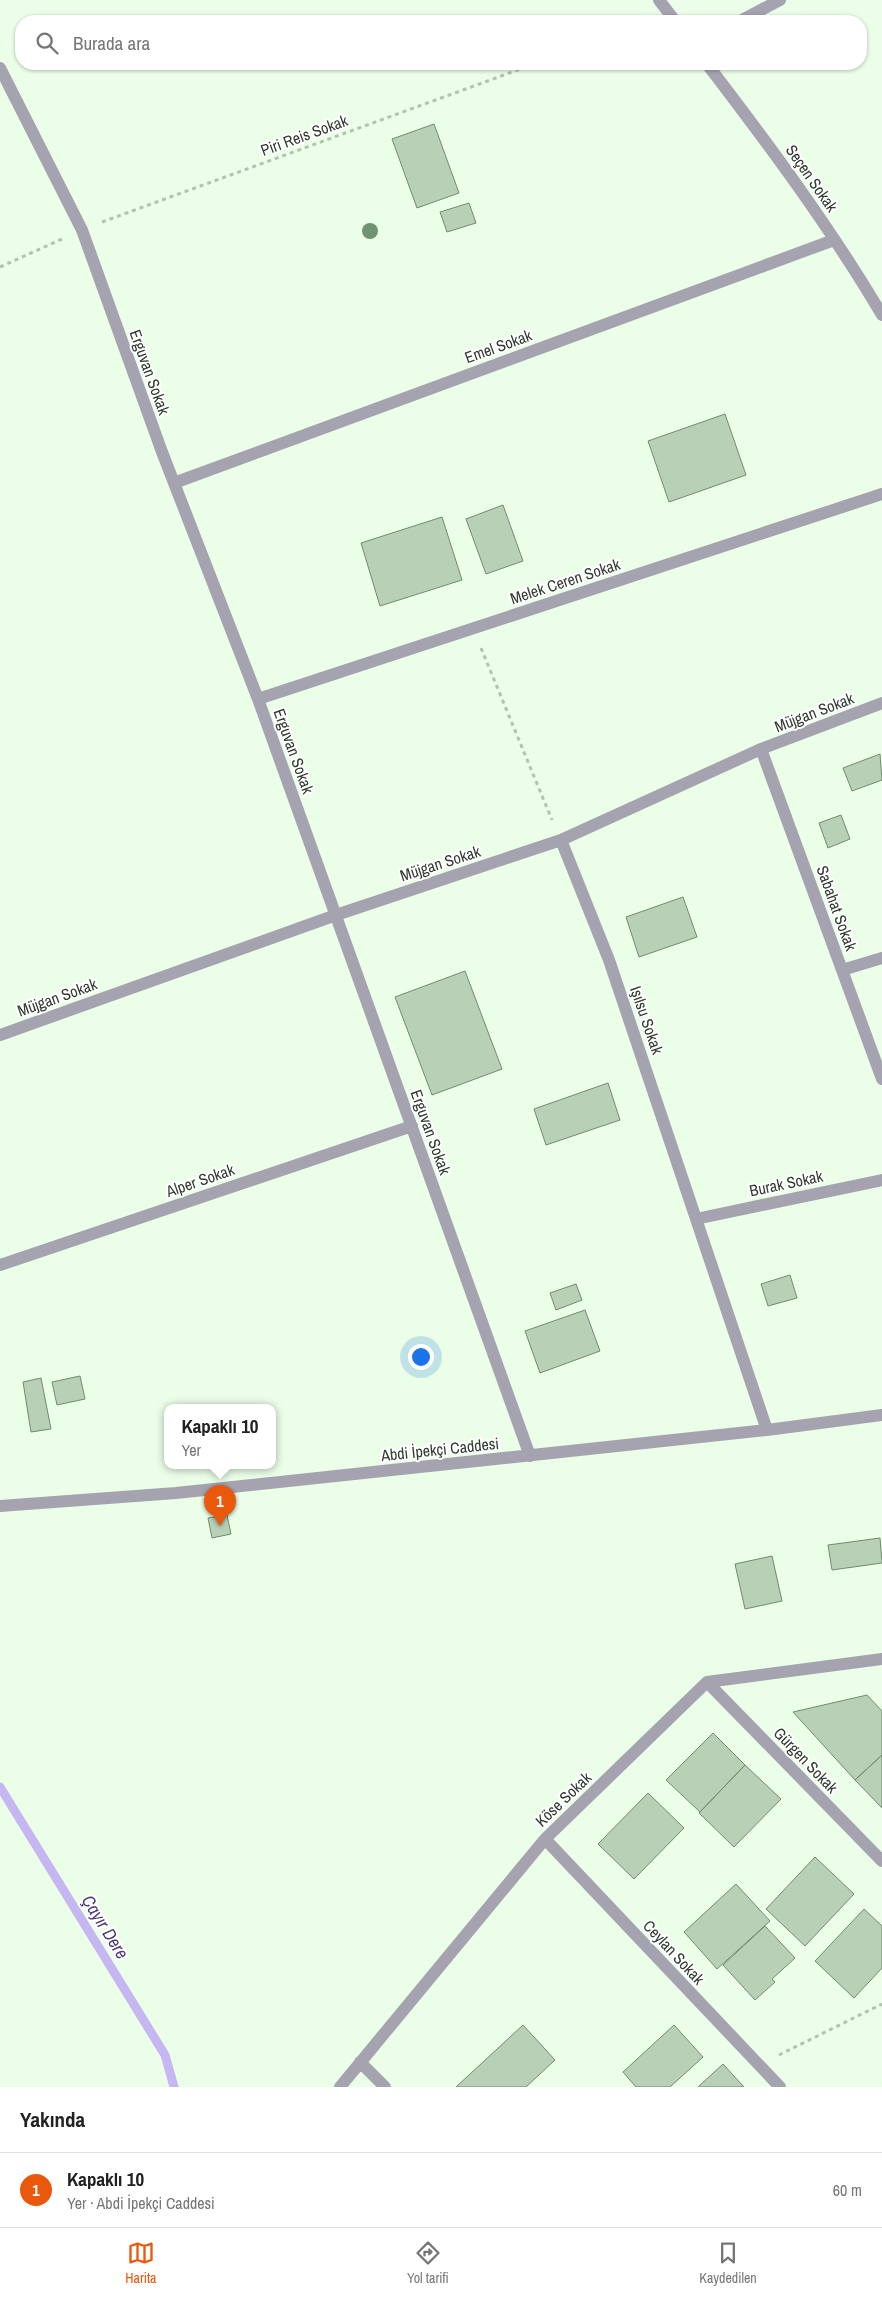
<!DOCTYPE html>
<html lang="tr">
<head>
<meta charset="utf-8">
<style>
	:root { --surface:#fff; --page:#f6f6f6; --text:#222; --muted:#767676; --line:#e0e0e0; --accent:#ea580c }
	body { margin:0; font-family:"Archivo Narrow",sans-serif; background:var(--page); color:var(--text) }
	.you { position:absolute; left:420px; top:1356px; width:18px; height:18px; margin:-12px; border:4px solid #fff; border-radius:50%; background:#1a73e8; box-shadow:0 0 0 8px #1a73e833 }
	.badge { display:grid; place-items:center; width:32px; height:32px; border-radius:50%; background:var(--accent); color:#fff; font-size:16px; font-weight:700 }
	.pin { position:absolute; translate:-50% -41px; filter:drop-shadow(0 1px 2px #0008) }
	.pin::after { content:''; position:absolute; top:26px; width:18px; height:15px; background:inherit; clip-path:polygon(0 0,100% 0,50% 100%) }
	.popup { position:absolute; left:164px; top:1404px; width:112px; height:65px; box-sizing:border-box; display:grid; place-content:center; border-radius:10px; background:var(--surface); filter:drop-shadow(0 1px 4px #0005); font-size:16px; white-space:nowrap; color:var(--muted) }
	.popup b { font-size:19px; color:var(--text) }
	.popup::after { content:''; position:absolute; left:50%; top:100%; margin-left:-10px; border:10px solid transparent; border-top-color:var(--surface) }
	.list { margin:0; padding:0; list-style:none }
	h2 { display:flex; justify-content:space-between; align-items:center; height:65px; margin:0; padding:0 20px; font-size:21px }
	h2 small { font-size:16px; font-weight:400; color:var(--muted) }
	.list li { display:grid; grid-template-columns:32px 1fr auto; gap:15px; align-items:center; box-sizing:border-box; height:75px; padding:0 20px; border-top:1px solid var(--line) }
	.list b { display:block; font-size:19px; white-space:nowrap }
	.list p { margin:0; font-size:16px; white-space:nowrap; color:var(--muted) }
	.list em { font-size:16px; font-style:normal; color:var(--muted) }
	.icon { flex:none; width:28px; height:28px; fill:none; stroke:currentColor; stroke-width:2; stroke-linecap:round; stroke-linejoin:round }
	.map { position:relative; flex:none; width:882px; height:2087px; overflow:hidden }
	.search { position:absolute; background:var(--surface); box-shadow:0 1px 4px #0004; left:15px; right:15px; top:15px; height:55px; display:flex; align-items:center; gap:12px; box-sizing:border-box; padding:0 18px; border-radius:20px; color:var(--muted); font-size:19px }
	.sheet { height:140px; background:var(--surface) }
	nav { display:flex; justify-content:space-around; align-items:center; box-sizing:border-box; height:70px; border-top:1px solid var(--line); background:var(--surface); font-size:14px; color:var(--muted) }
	nav a { display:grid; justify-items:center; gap:2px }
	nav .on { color:var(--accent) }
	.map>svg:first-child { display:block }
</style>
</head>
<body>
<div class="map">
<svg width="882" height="2087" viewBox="0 0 882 2087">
	<rect width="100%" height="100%" fill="#eafee8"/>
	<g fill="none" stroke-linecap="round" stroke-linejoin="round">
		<path stroke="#c6b6f1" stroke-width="9" d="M0 1787 165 2055 174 2087"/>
	</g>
	<path fill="#b8d1b6" stroke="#738a71" d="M434 124 459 193 417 208 392 139Z
		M469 203 476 223 447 232 440 212Z
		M725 414 746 475 669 502 648 441Z
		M503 505 523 561 486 574 466 519Z
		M442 517 462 580 380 606 361 543Z
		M880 754 882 780 852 791 843 768Z
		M841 815 850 839 828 848 819 823Z
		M683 897 697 937 639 957 626 917Z
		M465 971 502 1069 432 1095 395 997Z
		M608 1083 620 1120 546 1145 534 1109Z
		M790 1275 797 1298 768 1306 761 1284Z
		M576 1284 582 1300 556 1310 550 1293Z
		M585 1310 600 1351 540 1373 525 1331Z
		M80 1376 85 1399 57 1405 52 1382Z
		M41 1378 51 1429 31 1432 23 1382Z
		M227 1515 231 1534 212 1538 208 1518Z
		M880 1538 882 1563 832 1570 828 1545Z
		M772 1556 782 1601 745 1609 735 1564Z
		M867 1695 882 1711V1755L855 1780 793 1712Z
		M713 1733 745 1765 700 1812 666 1780Z
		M882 1755V1808L855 1780Z
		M745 1765 781 1799 734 1847 699 1813Z
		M648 1793 684 1828 634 1879 598 1844Z
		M815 1857 854 1894 805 1946 766 1909Z
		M736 1884 770 1921 717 1969 684 1932Z
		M864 1909 882 1926V1968L854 1998 815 1961Z
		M765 1926 795 1958 772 1979 775 1982 755 2000 723 1965Z
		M523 2025 555 2060 526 2087H456Z
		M674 2025 703 2057 670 2087H636L623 2072Z
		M723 2064 744 2087H698Z"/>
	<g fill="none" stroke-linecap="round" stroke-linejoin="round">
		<path stroke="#b2c3b1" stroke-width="3" stroke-dasharray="4 4" stroke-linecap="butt" d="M102 222 534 64
			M0 267 62 239
			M481 648 552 820
			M779 2055 882 2004"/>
		<path stroke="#a6a3b1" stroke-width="12" d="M659 0 675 21
			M740 21 780 0
			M707 64C769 145 830 227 882 315
			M0 68 82 230 162 452 258 699 530 1456
			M174 483 834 240
			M258 699 882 494
			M761 749 882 1079
			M561 840 609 960 767 1430
			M842 970 882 958
			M0 1035 336 915 561 840 761 749 882 703
			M696 1219 882 1180
			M0 1265 412 1126
			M0 1506 176 1493 767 1430 882 1415
			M707 1682 882 1861
			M545 1839 780 2087
			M360 2062 385 2087
			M340 2087 545 1839 707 1682 882 1659"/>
	</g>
	<circle fill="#709370" cx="370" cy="231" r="8"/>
	<g text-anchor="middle" stroke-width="4" stroke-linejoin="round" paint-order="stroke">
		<g font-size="16" fill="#313b30" stroke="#fff">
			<text transform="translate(304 135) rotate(-20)" y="6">Piri Reis Sokak</text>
			<text transform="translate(812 178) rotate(55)" y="6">Seçen Sokak</text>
			<text transform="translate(498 346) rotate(-20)" y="6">Emel Sokak</text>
			<text transform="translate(150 372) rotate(70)" y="6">Erguvan Sokak</text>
			<text transform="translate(565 581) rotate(-18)" y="6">Melek Ceren Sokak</text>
			<text transform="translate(814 712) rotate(-21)" y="6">Müjgan Sokak</text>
			<text transform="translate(294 751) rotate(70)" y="6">Erguvan Sokak</text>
			<text transform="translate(440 863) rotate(-18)" y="6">Müjgan Sokak</text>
			<text transform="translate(837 908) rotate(70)" y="6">Sabahat Sokak</text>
			<text transform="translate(57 997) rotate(-20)" y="6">Müjgan Sokak</text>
			<text transform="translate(647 1020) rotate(71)" y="6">Işılsu Sokak</text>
			<text transform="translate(431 1132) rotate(70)" y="6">Erguvan Sokak</text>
			<text transform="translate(200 1180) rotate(-19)" y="6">Alper Sokak</text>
			<text transform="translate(786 1183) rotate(-12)" y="6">Burak Sokak</text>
			<text transform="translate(440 1449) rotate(-6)" y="6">Abdi İpekçi Caddesi</text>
			<text transform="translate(806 1760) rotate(46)" y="6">Gürgen Sokak</text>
			<text transform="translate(563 1799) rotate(-44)" y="6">Köse Sokak</text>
			<text transform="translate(674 1952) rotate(47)" y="6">Ceylan Sokak</text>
		</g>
		<g font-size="18" font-style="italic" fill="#513a7f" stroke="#fff">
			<text transform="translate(105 1927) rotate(58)" y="6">Çayır Dere</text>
		</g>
	</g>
</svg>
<div class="you"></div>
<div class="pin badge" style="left:220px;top:1526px">1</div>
<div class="popup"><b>Kapaklı 10</b>Yer</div>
<div class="search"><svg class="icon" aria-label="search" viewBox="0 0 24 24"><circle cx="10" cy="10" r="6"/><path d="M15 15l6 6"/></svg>Burada ara</div>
</div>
<section class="sheet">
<h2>Yakında<small></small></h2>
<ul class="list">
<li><span class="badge">1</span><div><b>Kapaklı 10</b><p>Yer · Abdi İpekçi Caddesi</p></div><em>60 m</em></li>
</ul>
</section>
<nav>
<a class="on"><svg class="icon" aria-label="map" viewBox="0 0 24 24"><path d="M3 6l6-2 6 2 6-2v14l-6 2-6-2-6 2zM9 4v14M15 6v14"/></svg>Harita</a>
<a><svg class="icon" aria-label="directions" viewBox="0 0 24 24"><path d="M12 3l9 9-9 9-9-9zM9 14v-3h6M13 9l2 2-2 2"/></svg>Yol tarifi</a>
<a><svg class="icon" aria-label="saved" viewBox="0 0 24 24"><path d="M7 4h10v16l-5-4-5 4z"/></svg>Kaydedilen</a>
</nav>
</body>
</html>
